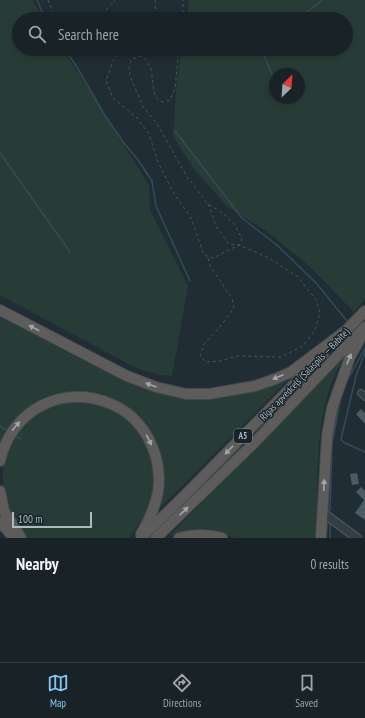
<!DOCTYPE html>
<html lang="en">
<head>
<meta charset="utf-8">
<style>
	:root { --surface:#182227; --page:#252f33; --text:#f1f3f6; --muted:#9fa4a7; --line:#363f44; --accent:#83c8f0 }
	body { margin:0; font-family:"PT Sans Narrow",sans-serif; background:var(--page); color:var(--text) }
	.compass { position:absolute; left:269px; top:68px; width:36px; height:36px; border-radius:50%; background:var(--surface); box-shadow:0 2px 6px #0003; rotate:25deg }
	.scale { position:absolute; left:12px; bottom:10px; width:80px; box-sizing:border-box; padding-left:4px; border:2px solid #adbac2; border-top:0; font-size:11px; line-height:14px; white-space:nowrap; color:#adbac2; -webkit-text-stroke:3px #192329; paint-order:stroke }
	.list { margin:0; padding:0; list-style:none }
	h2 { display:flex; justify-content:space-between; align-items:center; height:52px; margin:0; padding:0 16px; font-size:17px }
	h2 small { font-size:13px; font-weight:400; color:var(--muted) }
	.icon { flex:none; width:22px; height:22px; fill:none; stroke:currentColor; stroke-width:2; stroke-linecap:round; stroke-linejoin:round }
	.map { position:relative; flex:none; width:365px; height:538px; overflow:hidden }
	.search { position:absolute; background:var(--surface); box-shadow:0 2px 6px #0003; left:12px; right:12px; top:12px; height:44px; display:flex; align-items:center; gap:10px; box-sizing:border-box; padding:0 14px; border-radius:22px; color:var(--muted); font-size:15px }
	.sheet { height:124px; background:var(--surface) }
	nav { display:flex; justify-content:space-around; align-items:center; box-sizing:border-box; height:56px; border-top:1px solid var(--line); background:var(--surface); font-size:11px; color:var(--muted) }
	nav a { display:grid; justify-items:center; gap:2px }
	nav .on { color:var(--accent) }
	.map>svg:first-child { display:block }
</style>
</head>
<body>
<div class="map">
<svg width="365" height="538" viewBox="0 0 365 538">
	<rect width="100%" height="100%" fill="#202d34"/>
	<path fill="#283c37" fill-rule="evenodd" d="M0 0H32L44 19H19V49H63L149 185 150 210 188 286 172 376 161 375 136 368 0 295Z
		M189 0H365V299L354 312 309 266 269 233 227 206 193 168 173 136 177 79 182 49H346V19H187ZM275 74H299V98H275Z
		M0 316 85 361 116 376 152 389 209 398 245 393 268 387 289 379 157 511 162 490 142 423 81 393H65L48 398 34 404 20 415 9 427 0 445Z
		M347 354C312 401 318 482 317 538H235L216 532H187L168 537Z
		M65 402H91L106 406 121 414 141 433 152 456 155 487 152 501 146 514 129 538H25L10 515 3 488V463L6 452 19 428 40 410Z"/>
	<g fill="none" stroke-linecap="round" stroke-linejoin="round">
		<path stroke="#334c58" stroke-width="1.5" d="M37 0 45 19
			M299 19 322 0
			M65 49 78 69 104 114 124 143 138 160 152 181 156 206 190 281
			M264 49 265 58 275 81
			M282 98 284 102
			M175 131 242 218 278 246 317 284 347 321
			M0 153 70 252
			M365 352 356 376 341 439 343 442 365 452
			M347 381 365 348
			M0 426 8 431
			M15 436 21 439
			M330 510 332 444 341 396
			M330 538V524"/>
	</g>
	<path fill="#4b5b63" d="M361 409 365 413V424L356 414Z
		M357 473 359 484 352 485 350 474Z
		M361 487 365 491V520L355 513 364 500 356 492Z"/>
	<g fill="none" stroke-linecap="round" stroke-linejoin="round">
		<defs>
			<path id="minor" d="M361 393 365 397"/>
			<path id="tertiary" d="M322 512 357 538"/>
			<path id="trunk" d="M0 310 127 376 156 387 186 394H209L255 386 275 379 291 372 344 332
				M341 336 365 311
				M0 461C11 410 63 383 111 404 145 418 163 456 158 492 155 507 149 521 141 534
				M0 491 4 511 21 538
				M0 522 14 538
				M141 538 185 495 323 355
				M156 538 253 444 365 327
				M179 538C193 534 208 534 222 538
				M321 538 327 436 332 408 350 357 361 337"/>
		</defs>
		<use href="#minor" stroke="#515d63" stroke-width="8"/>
		<use href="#tertiary" stroke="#515d63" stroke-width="10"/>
		<use href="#trunk" stroke="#3e4a4f" stroke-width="12"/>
		<path stroke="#465956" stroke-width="1" stroke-dasharray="3 3" stroke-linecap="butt" d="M48 0 53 12 60 19
			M155 0 156 19
			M98 19 115 0
			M182 19 183 9V0
			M121 49 112 63 106 81 113 98 137 118 149 134 158 162 173 192 191 218 204 255 213 258 239 245 242 239 235 225 225 215 207 203 186 175 156 122 143 107 130 76 129 66 132 59 142 56C146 60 149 64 151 69 154 79 150 109 170 100L175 89 179 49
			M208 204 217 228 229 244 239 245 269 258 298 277 316 300 320 313 315 330 303 346 281 357 237 356 221 361 206 362 200 356 204 344 219 328 234 308 232 298 210 266 208 257"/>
		<use href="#minor" stroke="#333f45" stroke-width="6"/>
		<use href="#tertiary" stroke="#333f45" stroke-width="8"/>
		<use href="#trunk" stroke="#5e5c5b" stroke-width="10"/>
	</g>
	<defs><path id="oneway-solid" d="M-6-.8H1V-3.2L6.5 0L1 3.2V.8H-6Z"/></defs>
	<g fill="#9da7ad">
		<use href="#oneway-solid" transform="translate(34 328) rotate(-152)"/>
		<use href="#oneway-solid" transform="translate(349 359) rotate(-67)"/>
		<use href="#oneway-solid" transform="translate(278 377) rotate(158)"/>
		<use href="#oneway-solid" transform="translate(151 385) rotate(-160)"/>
		<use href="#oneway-solid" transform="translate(16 426) rotate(-50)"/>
		<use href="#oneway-solid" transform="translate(149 440) rotate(63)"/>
		<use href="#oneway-solid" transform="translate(229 450) rotate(134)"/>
		<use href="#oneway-solid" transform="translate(324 485) rotate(-87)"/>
		<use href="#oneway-solid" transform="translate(184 511) rotate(-44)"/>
	</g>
	<g text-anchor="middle" stroke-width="3" stroke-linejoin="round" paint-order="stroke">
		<rect fill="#192329" stroke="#818d94" stroke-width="1" x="234" y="429" width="18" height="14" rx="3"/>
		<g font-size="9" font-weight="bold" fill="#adbac2">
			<text x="243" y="439">A5</text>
		</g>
		<g font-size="10" fill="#adbac2" stroke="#192329">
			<text transform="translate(304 374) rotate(-46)" y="4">Rīgas apvedceļš (Salaspils — Babīte)</text>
		</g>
	</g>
</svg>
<svg class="compass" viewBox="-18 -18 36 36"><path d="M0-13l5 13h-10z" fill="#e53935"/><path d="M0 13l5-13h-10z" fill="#9fa4a7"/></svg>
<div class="scale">100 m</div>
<div class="search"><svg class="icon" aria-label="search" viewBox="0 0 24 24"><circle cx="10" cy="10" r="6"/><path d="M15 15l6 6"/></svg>Search here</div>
</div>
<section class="sheet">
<h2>Nearby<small>0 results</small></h2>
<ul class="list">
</ul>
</section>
<nav>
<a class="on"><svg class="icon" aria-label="map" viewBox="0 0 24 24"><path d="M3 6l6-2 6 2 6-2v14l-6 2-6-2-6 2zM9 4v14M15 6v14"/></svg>Map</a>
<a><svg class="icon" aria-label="directions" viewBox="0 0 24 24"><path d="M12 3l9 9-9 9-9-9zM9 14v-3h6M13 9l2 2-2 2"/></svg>Directions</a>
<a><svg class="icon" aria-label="saved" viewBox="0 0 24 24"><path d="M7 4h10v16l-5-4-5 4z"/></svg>Saved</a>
</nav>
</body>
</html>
